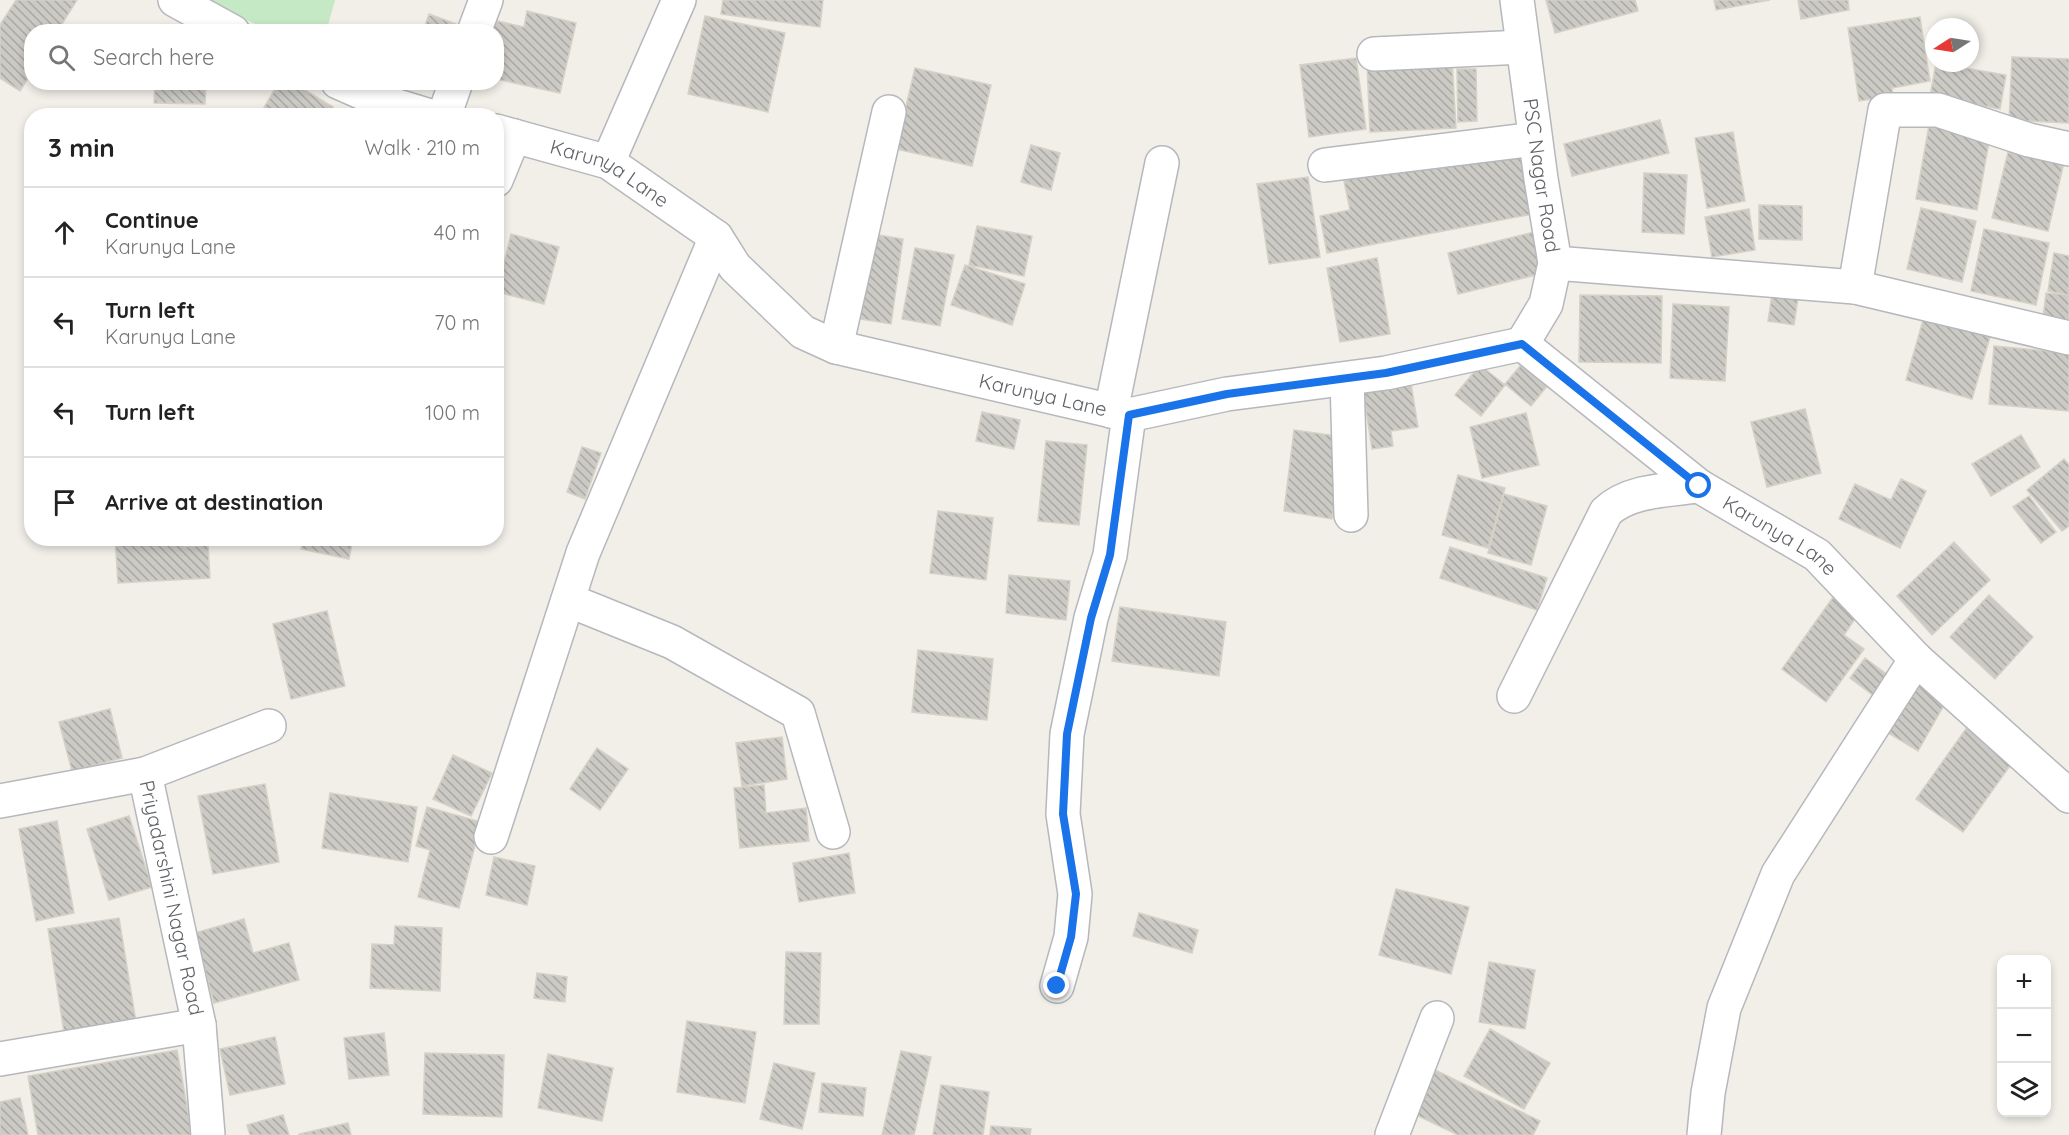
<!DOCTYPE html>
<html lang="en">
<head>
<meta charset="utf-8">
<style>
	:root { --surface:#fff; --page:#f2f2f2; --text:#222; --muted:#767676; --line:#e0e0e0 }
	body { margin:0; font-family:Quicksand,sans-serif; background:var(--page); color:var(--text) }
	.controls { position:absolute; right:18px; bottom:18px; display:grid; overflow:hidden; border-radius:12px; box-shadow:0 3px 9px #0003 }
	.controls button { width:54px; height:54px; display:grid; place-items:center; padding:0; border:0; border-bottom:2px solid var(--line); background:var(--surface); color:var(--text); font:30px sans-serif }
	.compass { position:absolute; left:1925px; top:18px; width:54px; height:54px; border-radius:50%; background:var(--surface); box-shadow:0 3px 9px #0003; rotate:258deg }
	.stop { position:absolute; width:18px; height:18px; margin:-14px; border:4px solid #1a73e8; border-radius:50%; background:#fff }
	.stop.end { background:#1a73e8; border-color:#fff; box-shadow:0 2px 6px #0008 }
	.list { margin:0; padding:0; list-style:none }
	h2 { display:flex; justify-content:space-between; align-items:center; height:78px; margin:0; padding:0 24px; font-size:26px }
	h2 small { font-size:20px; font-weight:400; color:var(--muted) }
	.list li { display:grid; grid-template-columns:39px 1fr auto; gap:18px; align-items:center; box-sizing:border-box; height:90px; padding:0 24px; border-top:2px solid var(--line) }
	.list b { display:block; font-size:22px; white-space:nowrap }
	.list p { margin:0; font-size:20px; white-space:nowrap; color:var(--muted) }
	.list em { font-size:20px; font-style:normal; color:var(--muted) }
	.icon { flex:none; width:33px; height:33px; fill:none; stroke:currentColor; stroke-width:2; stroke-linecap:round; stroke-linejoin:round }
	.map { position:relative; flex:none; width:2069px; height:1135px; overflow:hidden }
	.search { position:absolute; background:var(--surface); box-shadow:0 3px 9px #0003; left:24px; top:24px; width:480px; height:66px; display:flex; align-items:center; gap:15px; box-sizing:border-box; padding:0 21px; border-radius:24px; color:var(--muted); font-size:22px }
	.panel { position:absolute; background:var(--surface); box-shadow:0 3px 9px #0003; left:24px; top:108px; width:480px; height:438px; border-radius:24px }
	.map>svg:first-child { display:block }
</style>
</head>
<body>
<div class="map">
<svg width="2069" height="1135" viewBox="0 0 2069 1135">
	<defs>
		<pattern id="building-back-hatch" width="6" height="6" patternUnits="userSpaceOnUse" patternTransform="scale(1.5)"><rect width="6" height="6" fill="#cccac5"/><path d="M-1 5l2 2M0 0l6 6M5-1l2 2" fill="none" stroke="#a9a8a4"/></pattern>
	</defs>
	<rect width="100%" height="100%" fill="#f1efe8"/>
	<path fill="#c5e8c5" d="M203 0H335L326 32 271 31Z"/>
	<path fill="url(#building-back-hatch)" stroke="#d6d1c6" stroke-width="1.5" d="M16 0H77L57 32H32V72L20 91 0 78V25Z
		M723 0H823L820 27 721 14Z
		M1546 0H1635L1638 11 1555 33Z
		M1714 0H1770L1716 10Z
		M1798 0H1848L1849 10 1801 19Z
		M527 11 576 23 560 93 496 79V32H485L488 19 524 27Z
		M429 14 456 24 453 32H423Z
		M705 16 785 33 768 112 688 94Z
		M1920 17 1930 81 1892 88 1893 96 1859 101 1848 28Z
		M2012 57 2069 59V123L2009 120Z
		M1356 58 1366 129 1309 137 1300 65Z
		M1452 60 1456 128 1370 132 1367 64Z
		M1936 63 2006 75 2000 109 1930 96Z
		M915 68 991 85 972 166 896 149Z
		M1457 69H1476L1477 121 1458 122Z
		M155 82H206L205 104 154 103Z
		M279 82H292L333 107 328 116H259Z
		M1931 114 1990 136 1977 210 1916 199Z
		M1660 120 1669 153 1572 176 1564 144Z
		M1733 132 1745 201 1707 208 1695 138Z
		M1031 145 1060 153 1051 190 1021 182Z
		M1520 146 1533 214 1327 253 1320 216 1350 210 1343 176Z
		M2009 148 2064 162 2048 231 1992 218Z
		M1644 173 1687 175 1684 234 1642 232Z
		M1308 177 1320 257 1269 264 1257 184Z
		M1759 205 1802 206V240L1759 239Z
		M1921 208 1976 221 1962 282 1907 269Z
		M1749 209 1755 250 1712 257 1705 217Z
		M977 226 1032 236 1024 276 969 265Z
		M1984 229 2049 243 2036 305 1971 291Z
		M1538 231 1548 272 1458 294 1448 253Z
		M511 234 559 247 544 304 497 292Z
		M873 234 903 239 891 324 860 319Z
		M915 248 954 255 940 326 902 319Z
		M2054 253 2069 256V295L2048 291Z
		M1377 258 1390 334 1340 342 1327 268Z
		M965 265 1025 284 1012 325 951 305Z
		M2046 293 2069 295V321L2043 318Z
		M1772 294 1798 298 1794 325 1768 321Z
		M1580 295 1662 296 1661 363 1579 362Z
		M1673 304 1729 307 1725 381 1670 378Z
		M1924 317 1990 337 1972 399 1906 380Z
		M1994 346 2069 353V411L1989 404Z
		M1530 354 1556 375 1531 406 1505 384Z
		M1480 365 1505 385 1481 416 1455 395Z
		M1411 383 1418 427 1391 431 1393 446 1372 449 1363 391Z
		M1805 409 1821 473 1767 487 1751 422Z
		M982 412 1020 420 1014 449 976 441Z
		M1526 413 1539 465 1482 478 1470 427Z
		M1294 430 1343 437 1332 519 1284 511Z
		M2021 435 2040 467 1991 496 1972 464Z
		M1046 441 1087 445 1079 525 1038 521Z
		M582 447 601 453 585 499 567 492Z
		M2064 459 2069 465V526L2062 531 2027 490Z
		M1458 475 1505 488 1488 548 1442 535Z
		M1901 479 1926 491 1900 548 1839 519 1855 484 1891 500Z
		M1504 494 1547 506 1531 565 1488 553Z
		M2029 496 2056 532 2041 543 2013 507Z
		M938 511 993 518 986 580 930 573Z
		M115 538H184V547L208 545 210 578 118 583Z
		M304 538H353L349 559 301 549Z
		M1954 542 1990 580 1932 635 1897 596Z
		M1450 547 1547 578 1537 610 1440 578Z
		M1009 575 1070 581 1066 620 1006 613Z
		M1836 593 1861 610 1844 635 1864 649 1826 702 1782 669Z
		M1989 595 2033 637 1995 679 1950 637Z
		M1120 607 1226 622 1219 676 1112 661Z
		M327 611 345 686 291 699 273 624Z
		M918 650 993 659 987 720 912 712Z
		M1865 658 1889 676 1874 696 1850 678Z
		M1915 678 1948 698 1918 751 1885 731Z
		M110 709 122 758 72 771 59 722Z
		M1968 726 2014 760 1963 832 1916 799Z
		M782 737 787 779 742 786 736 743Z
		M597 748 628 769 600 810 570 789Z
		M453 755 492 773 471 816 433 799Z
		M265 784 279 862 213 874 198 796Z
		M764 785 766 813 806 808 809 841 740 848 734 788Z
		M330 793 417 807 408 862 322 848Z
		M427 807 481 822 459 908 418 897 430 850 416 846Z
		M129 816 152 887 109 900 87 829Z
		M57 821 74 913 36 921 19 829Z
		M849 853 855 893 799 902 793 863Z
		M494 857 535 866 527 905 486 895Z
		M1396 889 1469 907 1451 974 1379 955Z
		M1139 913 1198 930 1192 953 1133 936Z
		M119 918 137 1028 65 1039 48 929Z
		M244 919 253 953 289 943 299 980 214 1003 195 933Z
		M395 926 442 928 440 991 370 988 372 944 394 945Z
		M786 952 821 953 819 1024H784Z
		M1489 962 1535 970 1525 1029 1479 1022Z
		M537 973 567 977 565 1002 534 998Z
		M687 1021 756 1032 745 1103 677 1092Z
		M1490 1029 1550 1063 1524 1109 1464 1076Z
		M384 1033 389 1075 349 1079 344 1038Z
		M275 1037 285 1084 230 1095 220 1049Z
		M177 1050 192 1135H38L28 1076Z
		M901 1051 931 1057 914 1135H882Z
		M425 1053 504 1055 502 1117 423 1114Z
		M548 1054 613 1068 602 1121 538 1108Z
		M774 1063 815 1073 802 1129 760 1119Z
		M1435 1070 1540 1121 1533 1135H1458L1414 1114Z
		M822 1083 866 1088 863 1116 819 1112Z
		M941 1085 989 1092 983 1135H933Z
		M20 1098 28 1135H0V1102Z
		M283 1115 289 1135H250L247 1125Z
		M348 1123 351 1135H299V1134Z
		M991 1126 1031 1129 1030 1135H990Z"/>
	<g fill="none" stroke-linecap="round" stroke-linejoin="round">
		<defs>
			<g id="street">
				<path d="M175 0 233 32"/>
				<path id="s1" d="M1517 0 1541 179 1555 263 1546 304 1522 344"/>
				<path d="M474 32 486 0"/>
				<path d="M1374 54 1523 47"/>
				<path d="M338 82 381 101 430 116"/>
				<path d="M444 116 456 82"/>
				<path id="s2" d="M496 131 608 162 716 237 735 267 803 332 836 347 1129 415 1227 394 1386 373 1522 344 1699 486 1817 555 1916 659 2069 796"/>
				<path d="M608 162 679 0"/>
				<path d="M1325 165 1535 139"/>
				<path d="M496 180 514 136"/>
				<path d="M1555 263 1855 287 1885 110H1938L2029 140 2069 149"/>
				<path d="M1855 287 2069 338"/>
				<path d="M836 347 889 112"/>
				<path d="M1347 379 1351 515"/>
				<path d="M1111 411 1162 163"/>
				<path d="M568 600 672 642 798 713 833 832"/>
				<path d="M1514 696 1606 512C1629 490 1668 490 1699 486"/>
				<path d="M145 774 269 726"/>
				<path id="s3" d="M0 801 145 774 199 1025 208 1135"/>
				<path d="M491 837 583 553 716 237"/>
				<path d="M1057 986 1071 937 1075 894 1063 814 1067 734 1091 618 1110 555 1129 415"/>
				<path d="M0 1059 199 1025"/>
				<path d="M1392 1135 1437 1018"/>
				<path d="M1704 1135 1708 1093 1724 1008 1778 874 1916 659"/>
			</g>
		</defs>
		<use href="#street" stroke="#b5b8bc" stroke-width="36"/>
		<use href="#street" stroke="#fff" stroke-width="33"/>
	</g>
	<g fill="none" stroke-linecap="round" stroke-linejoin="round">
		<path stroke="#1a73e8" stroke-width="8" d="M1057 986 1071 937 1076 894 1063 814 1067 734 1091 618 1110 555 1129 415 1227 394 1386 373 1522 344 1699 486"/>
	</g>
	<g text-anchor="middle" stroke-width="5" stroke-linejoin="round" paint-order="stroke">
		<g font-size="20" fill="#5f6368" stroke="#fff">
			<text dy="7" stroke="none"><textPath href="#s2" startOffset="122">Karunya Lane</textPath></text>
			<text dy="7" stroke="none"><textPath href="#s1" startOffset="177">PSC Nagar Road</textPath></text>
			<text dy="7" stroke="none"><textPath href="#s2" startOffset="626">Karunya Lane</textPath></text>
			<text dy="7" stroke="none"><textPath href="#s2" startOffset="1436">Karunya Lane</textPath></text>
			<text dy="7" stroke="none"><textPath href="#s3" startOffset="274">Priyadarshini Nagar Road</textPath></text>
		</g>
	</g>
</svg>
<div class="controls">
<button>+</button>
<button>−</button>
<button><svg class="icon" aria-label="layers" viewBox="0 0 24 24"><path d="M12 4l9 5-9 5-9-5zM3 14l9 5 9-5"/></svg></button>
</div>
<svg class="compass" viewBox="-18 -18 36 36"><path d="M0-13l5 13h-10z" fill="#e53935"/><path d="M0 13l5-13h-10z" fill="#767676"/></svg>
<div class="stop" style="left:1699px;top:486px"></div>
<div class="stop end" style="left:1057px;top:986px"></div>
<div class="search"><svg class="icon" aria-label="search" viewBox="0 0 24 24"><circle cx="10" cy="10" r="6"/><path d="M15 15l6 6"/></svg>Search here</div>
<section class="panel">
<h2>3 min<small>Walk · 210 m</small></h2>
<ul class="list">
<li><svg class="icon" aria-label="ahead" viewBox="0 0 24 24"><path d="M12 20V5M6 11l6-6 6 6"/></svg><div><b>Continue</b><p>Karunya Lane</p></div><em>40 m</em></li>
<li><svg class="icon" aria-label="left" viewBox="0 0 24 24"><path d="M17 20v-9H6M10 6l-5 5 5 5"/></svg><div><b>Turn left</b><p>Karunya Lane</p></div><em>70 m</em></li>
<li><svg class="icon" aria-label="left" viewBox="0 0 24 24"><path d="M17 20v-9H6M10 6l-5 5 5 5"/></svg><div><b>Turn left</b></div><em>100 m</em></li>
<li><svg class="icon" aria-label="arrive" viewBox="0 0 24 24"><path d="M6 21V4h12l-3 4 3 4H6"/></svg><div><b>Arrive at destination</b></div></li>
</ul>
</section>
</div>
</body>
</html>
